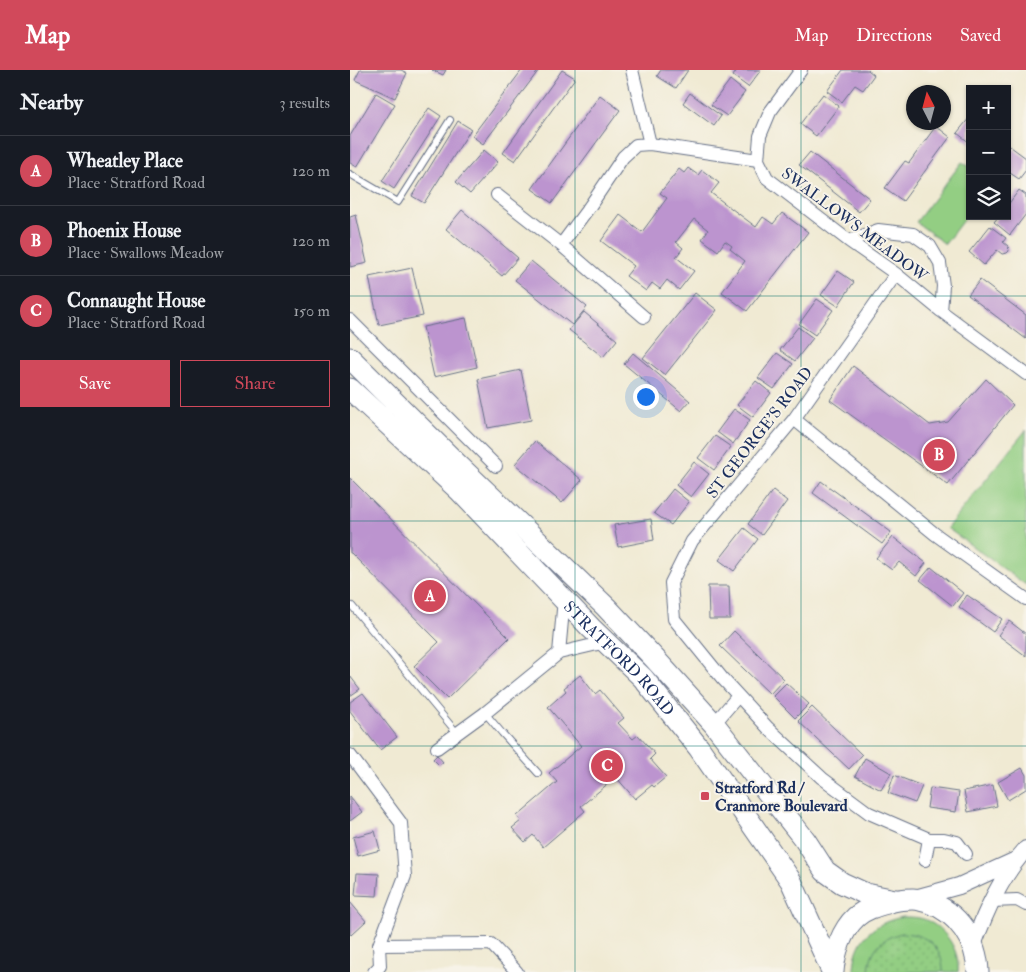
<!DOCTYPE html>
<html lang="en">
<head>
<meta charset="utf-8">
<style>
	:root { --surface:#171b24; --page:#20242c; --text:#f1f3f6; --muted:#9ea1a6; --line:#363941; --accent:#d1495b }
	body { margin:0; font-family:"IM FELL Double Pica",serif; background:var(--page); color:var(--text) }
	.controls { position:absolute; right:15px; top:15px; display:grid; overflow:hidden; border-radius:0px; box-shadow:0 1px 4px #0004 }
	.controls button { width:45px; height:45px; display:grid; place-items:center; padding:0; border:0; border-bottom:1px solid var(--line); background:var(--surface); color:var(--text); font:25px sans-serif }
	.compass { position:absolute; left:556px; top:15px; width:45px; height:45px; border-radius:50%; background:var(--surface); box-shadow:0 1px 4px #0004; rotate:354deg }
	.you { position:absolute; left:295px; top:326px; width:18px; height:18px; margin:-12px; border:4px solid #fff; border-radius:50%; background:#1a73e8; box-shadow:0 0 0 8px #1a73e833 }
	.badge { display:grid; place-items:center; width:32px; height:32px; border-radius:50%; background:var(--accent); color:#fff; font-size:16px; font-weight:700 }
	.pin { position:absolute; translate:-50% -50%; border:2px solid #fff; box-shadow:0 1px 5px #0006 }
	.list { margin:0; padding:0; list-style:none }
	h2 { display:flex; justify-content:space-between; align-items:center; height:65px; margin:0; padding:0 20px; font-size:21px }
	h2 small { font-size:16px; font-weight:400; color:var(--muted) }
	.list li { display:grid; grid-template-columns:32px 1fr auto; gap:15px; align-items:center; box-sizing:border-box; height:70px; padding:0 20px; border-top:1px solid var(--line) }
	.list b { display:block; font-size:19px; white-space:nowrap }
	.list p { margin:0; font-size:16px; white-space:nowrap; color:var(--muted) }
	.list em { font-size:16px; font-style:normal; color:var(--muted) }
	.actions { display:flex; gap:10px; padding:15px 20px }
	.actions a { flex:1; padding:11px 0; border:1px solid var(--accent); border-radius:0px; text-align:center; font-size:18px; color:var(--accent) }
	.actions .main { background:var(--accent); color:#fff }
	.icon { flex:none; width:28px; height:28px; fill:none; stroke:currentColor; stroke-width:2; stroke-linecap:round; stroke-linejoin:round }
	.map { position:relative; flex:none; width:676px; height:902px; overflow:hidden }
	header { display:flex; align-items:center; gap:30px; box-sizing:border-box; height:70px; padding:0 25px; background:var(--accent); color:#fff }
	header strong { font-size:24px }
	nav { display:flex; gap:28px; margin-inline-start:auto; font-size:18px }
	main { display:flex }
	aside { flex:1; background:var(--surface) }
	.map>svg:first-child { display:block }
</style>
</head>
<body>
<header>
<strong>Map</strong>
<nav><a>Map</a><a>Directions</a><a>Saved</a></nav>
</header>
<main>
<aside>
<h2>Nearby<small>3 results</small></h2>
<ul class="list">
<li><span class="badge">A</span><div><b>Wheatley Place</b><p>Place · Stratford Road</p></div><em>120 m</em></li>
<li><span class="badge">B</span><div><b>Phoenix House</b><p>Place · Swallows Meadow</p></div><em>120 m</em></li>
<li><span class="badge">C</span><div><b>Connaught House</b><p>Place · Stratford Road</p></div><em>150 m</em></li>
</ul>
<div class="actions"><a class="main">Save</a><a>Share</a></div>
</aside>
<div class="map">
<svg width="676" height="902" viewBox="0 0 676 902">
	<defs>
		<pattern id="garden-dots" width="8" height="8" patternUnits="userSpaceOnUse" patternTransform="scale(1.25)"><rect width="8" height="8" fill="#93ce83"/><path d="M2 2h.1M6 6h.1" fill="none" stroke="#7eb174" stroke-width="1.8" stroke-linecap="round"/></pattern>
	</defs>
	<rect width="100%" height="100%" fill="#f7f3e8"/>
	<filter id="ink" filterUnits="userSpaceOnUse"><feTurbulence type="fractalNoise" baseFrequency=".02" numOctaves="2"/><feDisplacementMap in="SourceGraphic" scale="10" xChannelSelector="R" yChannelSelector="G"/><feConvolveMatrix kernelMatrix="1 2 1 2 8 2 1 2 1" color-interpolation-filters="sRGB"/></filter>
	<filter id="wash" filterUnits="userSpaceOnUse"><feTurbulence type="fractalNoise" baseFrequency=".0096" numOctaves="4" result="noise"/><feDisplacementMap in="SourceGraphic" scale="20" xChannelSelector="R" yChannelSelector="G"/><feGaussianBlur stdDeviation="1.12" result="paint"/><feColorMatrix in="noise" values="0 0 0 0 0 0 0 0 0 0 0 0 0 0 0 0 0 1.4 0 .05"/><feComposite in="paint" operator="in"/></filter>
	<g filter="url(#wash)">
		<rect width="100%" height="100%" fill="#f0ead3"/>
		<path fill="#93ce83" stroke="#577e70" d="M612 92 620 97V141L595 174 566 152Z
			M676 360V515L597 458Z
			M553 847C561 847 569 847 576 850 596 859 610 880 608 902H504C504 870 522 853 553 847Z"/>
		<path fill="url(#garden-dots)" stroke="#577e70" d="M552 863C577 864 593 877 593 902H519C520 879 531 868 552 863Z"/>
		<g id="blocks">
			<path fill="#bc94cf" d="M10 0H51L57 3 45 28 5 10Z
				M82 0H96L93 5Z
				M172 0H189L133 74 122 66Z
				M212 0 225 8 165 91 153 83Z
				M311 0H338L326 18 307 6Z
				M387 0H411L398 17 383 6Z
				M493 0H518L524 5 513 20 505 15 492 32 477 21Z
				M380 10 395 22 377 46 361 35Z
				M26 23 45 34 7 97 0 93V66Z
				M340 23 371 46 364 56 333 33Z
				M473 24 489 36 466 66 450 54Z
				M250 25 270 40 202 133 182 119Z
				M79 38 91 46 44 119 32 111Z
				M620 47V73L607 63Z
				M108 51 121 59 74 133 62 126Z
				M586 56 600 67 553 131 535 118 555 91 559 93Z
				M657 74 676 88V100L669 109 657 101Z
				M134 80 148 92 120 124 106 112Z
				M460 82 520 129 509 142 449 95Z
				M338 98 348 105 352 100 369 113 361 123 406 157 413 147 423 154 432 143 458 162 397 241 372 222 395 191 380 179 382 176 375 171 368 181 352 169 358 160 344 149 326 172 333 178 326 187 344 201 329 220 317 210 310 219 302 213 296 221 276 206 284 196 251 171 270 145 292 162 317 128 310 123 329 99 334 103Z
				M669 120 676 125V144L660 165 644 152 649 146H657V136Z
				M112 140 168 188 152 206 96 159Z
				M6 145 17 193 0 197V147Z
				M640 156 656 168 653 172 658 176 659 181 657 183 652 184 647 180 634 195 619 182Z
				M181 191 237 237 222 255 165 210Z
				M62 198 73 246 29 255 19 207Z
				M488 201 504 212 488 236 471 225Z
				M630 210 676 245V269L618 225Z
				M345 223 367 240 315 305 293 288Z
				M467 229 483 240 465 265 449 254Z
				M234 242 267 270 253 287 219 260Z
				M116 248 127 297 84 307 73 257Z
				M448 257 463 268 445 291 430 280Z
				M283 283 340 331 331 341 274 294Z
				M427 283 443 294 424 319 408 308Z
				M503 296 580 355 598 352 636 309 663 335 598 415 480 330Z
				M171 300 181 350 138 358 128 309Z
				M406 311 421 323 403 347 387 335Z
				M384 339 400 350 383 374 367 362Z
				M365 366 381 377 364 400 348 388Z
				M185 371 232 410 212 433 165 394Z
				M344 392 359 404 341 427 326 415Z
				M0 408 159 568 97 629 64 596 89 572 1 483H0Z
				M471 411 541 462 532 474 463 423Z
				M323 419 339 432 321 455 304 443Z
				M423 420 437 431 412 465 398 454Z
				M301 449 304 470 268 477 264 455Z
				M394 458 408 469 384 501 369 490Z
				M543 467 576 493 566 506 549 492 542 500 526 488Z
				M581 497 613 523 603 536 570 510Z
				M358 516H379L380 549H359Z
				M617 525 652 549 643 562 609 537Z
				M659 551 676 564V586L648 565Z
				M384 561 434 609 420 624 370 576Z
				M230 605 245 624 250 620 274 648 268 653 283 669 288 665 305 684 300 689 316 707 304 717 302 715 285 729 266 707 231 736 235 741 193 777 183 765 175 772 162 758 171 751 167 746 207 712 199 703 231 676 198 637 216 621 214 618Z
				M0 606 10 619 0 626Z
				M436 613 459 634 445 648 423 626Z
				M13 623 47 667 30 680 0 641V632Z
				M462 637 512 685 499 699 448 651Z
				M87 685 93 692 89 695 83 689Z
				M515 688 541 703 531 720 505 706Z
				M672 698 676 705V719L658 730 648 712Z
				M544 705 572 716 565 733 538 723Z
				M643 715 647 736 618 742 614 721Z
				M580 718 609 722 606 742 577 738Z
				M0 726 12 742 0 751Z
				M25 761 30 780 8 786 3 767Z
				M7 803 29 804 27 826 5 825Z
				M0 832 16 851 1 865 0 864Z"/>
		</g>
	</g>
	<g filter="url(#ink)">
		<use href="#blocks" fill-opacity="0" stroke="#667087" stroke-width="1"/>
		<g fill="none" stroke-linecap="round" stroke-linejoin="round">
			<defs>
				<path id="service" d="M0 104 48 132 100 50
					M2 536 107 663
					M135 643 152 663 188 703"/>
				<path id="minor" d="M282 0 300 74
					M408 90 410 66 420 42 451 0
					M147 125 211 175 240 136 273 87 286 75 300 74 408 90 417 108 499 171 546 204 591 241 676 304
					M499 171 528 160 563 164 580 176 590 193 593 216 591 241
					M211 175 294 247
					M546 204 444 349 342 471 321 513 324 549 372 608 418 658 472 708 519 743 579 769H594L607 772 616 784
					M0 250 146 396
					M444 349 585 464 676 529
					M209 583 214 529
					M364 654 388 626
					M87 678 135 643 209 583 256 572
					M0 685 51 753 55 806 29 875 30 896 24 902
					M575 790 579 769
					M642 831 667 830 676 835
					M29 875 141 874 167 902"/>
				<path id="tertiary" d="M565 828 609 816 666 790
					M623 875C636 841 651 806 676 779"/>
				<g id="trunk">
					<path d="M0 288 107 394 256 537 305 589 364 654 455 770 475 801 492 813 516 824 545 830"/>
					<path id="s1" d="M0 319 109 420 241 558 293 608 349 678 441 811 482 901"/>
					<path d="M483 902C484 883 492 860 506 847 515 839 526 836 537 833 545 830 555 829 563 829 568 829 573 831 578 832 608 842 627 871 628 902"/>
				</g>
			</defs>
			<use href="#service" stroke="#667087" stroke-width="8"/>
			<use href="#minor" stroke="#667087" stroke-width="14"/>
			<use href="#tertiary" stroke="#667087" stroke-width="18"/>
			<use href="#trunk" stroke="#667087" stroke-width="23"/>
			<use href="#service" stroke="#fff" stroke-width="6"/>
			<use href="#minor" stroke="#fff" stroke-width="12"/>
			<use href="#tertiary" stroke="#fff" stroke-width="16"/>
			<use href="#trunk" stroke="#fff" stroke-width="21"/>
		</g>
	</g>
	<path fill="none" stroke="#0f766e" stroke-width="1" stroke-opacity="0.55" d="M225 0V902M451 0V902M0 226H676M0 451H676M0 676H676"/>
	<rect fill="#d1495b" stroke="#f7f3e8" stroke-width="2" x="350" y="721" width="10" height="10" rx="2.5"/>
	<g text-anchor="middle" stroke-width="4" stroke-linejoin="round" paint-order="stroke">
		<g font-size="16" fill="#1b2f5e" stroke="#f7f3e8">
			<text transform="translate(505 154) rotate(37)" y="6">SWALLOWS MEADOW</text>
			<text transform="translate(409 362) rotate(-52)" y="6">ST GEORGE'S ROAD</text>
			<text dy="6" stroke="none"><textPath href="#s1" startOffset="381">STRATFORD ROAD</textPath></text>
		</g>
		<g font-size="16" font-weight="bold" fill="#1b2f5e" stroke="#f7f3e8" text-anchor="start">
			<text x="365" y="723">Stratford Rd /<tspan x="365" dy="18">Cranmore Boulevard</tspan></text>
		</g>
	</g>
</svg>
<div class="controls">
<button>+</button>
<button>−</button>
<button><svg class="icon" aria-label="layers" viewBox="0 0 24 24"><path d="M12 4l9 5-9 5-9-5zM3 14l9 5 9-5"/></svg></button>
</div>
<svg class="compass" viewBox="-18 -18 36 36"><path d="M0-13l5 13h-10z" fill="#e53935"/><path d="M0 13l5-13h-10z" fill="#9ea1a6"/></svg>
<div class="you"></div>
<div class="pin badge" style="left:80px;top:526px">A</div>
<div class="pin badge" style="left:589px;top:385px">B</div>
<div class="pin badge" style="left:257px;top:696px">C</div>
</div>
</main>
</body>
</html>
